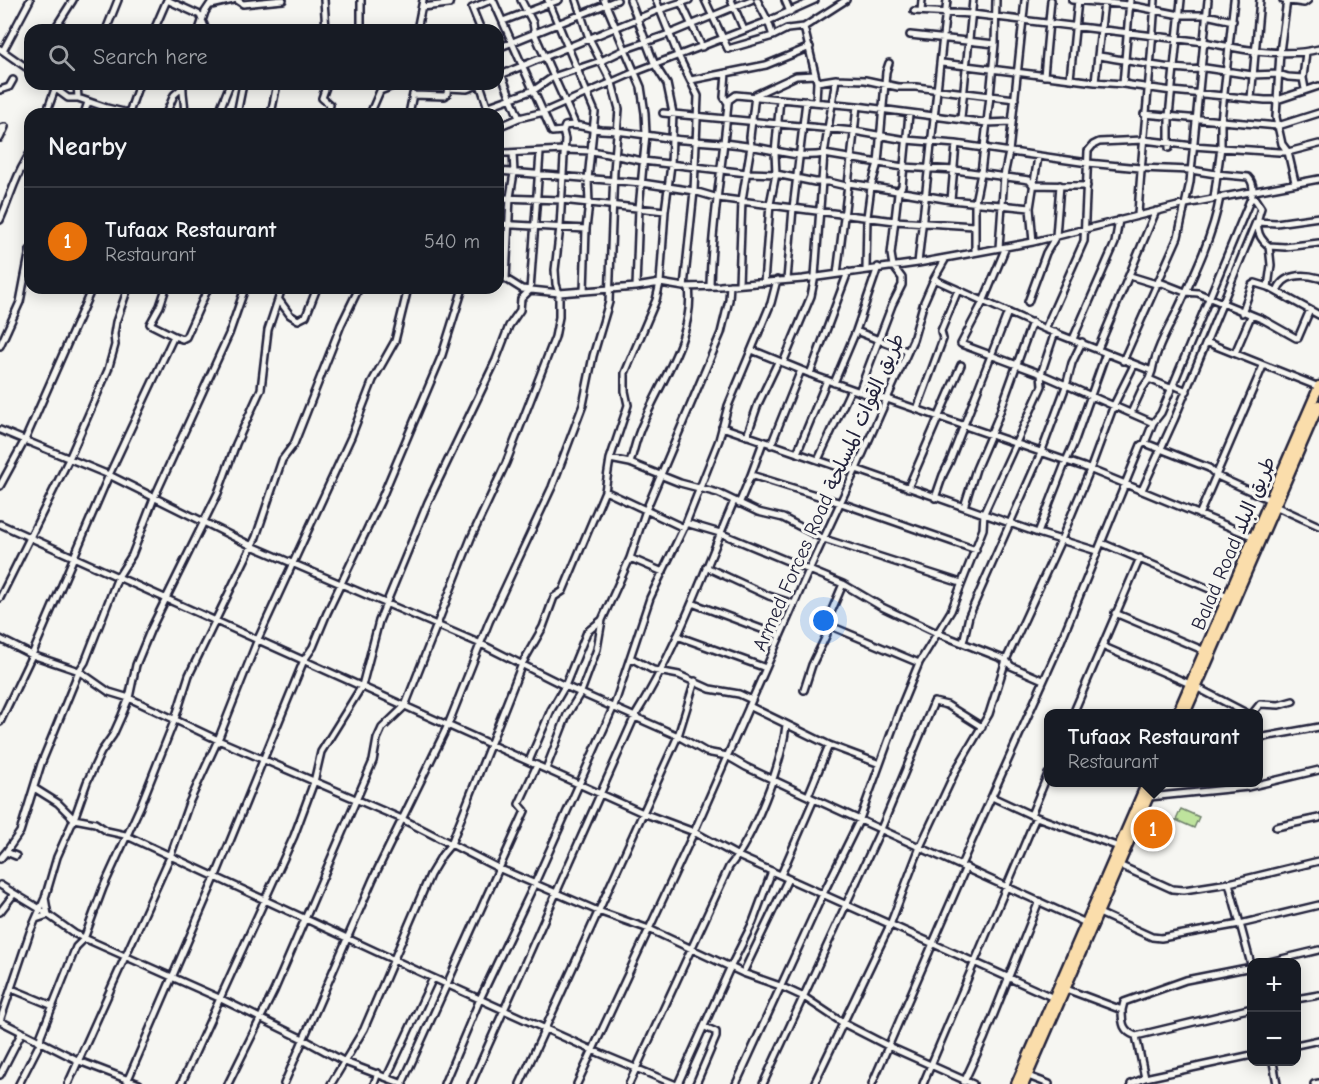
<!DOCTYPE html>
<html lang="en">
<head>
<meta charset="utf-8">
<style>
	:root { --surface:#171b24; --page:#20242c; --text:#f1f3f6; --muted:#9ea1a6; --line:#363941; --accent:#ea580c }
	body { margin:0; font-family:"Comic Neue","Playpen Sans Arabic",sans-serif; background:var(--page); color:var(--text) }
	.controls { position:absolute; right:18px; bottom:18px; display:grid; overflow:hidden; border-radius:12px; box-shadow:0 3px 15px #0003 }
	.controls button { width:54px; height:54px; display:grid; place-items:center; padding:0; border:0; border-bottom:2px solid var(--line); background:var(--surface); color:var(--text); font:30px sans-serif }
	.you { position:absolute; left:824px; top:621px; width:21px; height:21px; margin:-15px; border:4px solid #fff; border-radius:50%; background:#1a73e8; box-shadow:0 0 0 9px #1a73e833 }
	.badge { display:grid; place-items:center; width:39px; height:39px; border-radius:50%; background:var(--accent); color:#fff; font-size:20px; font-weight:700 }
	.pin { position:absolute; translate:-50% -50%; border:3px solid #fff; box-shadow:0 2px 6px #0006 }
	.popup { position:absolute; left:1044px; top:709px; width:219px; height:78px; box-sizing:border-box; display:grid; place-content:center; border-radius:12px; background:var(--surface); filter:drop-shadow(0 2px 4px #0005); font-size:20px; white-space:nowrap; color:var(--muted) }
	.popup b { font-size:22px; color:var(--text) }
	.popup::after { content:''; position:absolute; left:50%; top:100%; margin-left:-12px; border:12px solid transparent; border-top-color:var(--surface) }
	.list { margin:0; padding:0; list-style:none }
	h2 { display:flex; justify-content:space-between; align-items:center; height:78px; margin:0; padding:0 24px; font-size:26px }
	h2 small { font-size:20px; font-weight:400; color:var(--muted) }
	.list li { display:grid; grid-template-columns:39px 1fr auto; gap:18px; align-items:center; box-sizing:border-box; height:108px; padding:0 24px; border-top:2px solid var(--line) }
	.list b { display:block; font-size:22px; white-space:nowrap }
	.list p { margin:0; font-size:20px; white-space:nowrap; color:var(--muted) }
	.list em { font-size:20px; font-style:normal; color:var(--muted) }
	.icon { flex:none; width:33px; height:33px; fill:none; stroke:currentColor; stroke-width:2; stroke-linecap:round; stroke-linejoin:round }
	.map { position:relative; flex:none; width:1319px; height:1084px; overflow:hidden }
	.search { position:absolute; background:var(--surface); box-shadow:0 3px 15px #0003; left:24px; top:24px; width:480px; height:66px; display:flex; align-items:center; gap:15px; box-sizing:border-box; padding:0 21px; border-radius:18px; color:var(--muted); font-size:22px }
	.panel { position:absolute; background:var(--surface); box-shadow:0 3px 15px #0003; left:24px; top:108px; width:480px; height:186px; border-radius:18px }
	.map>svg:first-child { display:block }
</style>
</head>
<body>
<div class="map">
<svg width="1319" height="1084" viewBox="0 0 1319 1084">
	<rect width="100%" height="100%" fill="#f6f6f2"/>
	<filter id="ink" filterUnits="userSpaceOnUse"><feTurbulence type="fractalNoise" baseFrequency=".0167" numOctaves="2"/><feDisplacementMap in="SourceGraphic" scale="12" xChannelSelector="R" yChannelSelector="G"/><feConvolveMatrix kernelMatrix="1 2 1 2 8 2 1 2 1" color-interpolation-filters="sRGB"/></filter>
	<g filter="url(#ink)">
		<path fill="#bee39d" stroke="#70826c" stroke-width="1.5" d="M1181 809 1199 817 1194 828 1176 820Z"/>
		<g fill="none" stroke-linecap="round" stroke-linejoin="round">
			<defs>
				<path id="minor" d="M237 0 243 4 283 0
					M324 0 326 30
					M493 0 552 132 563 131 565 126C577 123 589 129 601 130 626 131 650 136 674 139 698 142 723 142 747 146 774 149 797 159 824 154L903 167 955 170 1029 180 1033 185 1087 186
					M521 0 533 23 535 35 575 124
					M548 0 595 112 588 179 589 203 586 229 584 291
					M604 0 641 87 645 113 646 134 639 208 636 287
					M656 0 678 55 698 96 694 191 684 287
					M705 0 728 49 773 36 787 29 804 27 846 0
					M731 0 744 30
					M757 0 768 21 773 36
					M785 0 790 12
					M1072 0 1129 5 1180 15H1206L1233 21
					M1283 0 1304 3 1308 0
					M1287 0 1280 52 1276 117 1282 144 1288 152 1295 182
					M681 2 702 47
					M211 5 233 0
					M422 7 449 4 450 0
					M914 11 972 14 1204 42C1238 49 1285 58 1319 49
					M921 11 922 0
					M503 21 559 0
					M804 27 817 82 816 101
					M54 30 73 0
					M106 30 118 0
					M154 30 167 0 200 15 206 30
					M199 30 205 12 213 0
					M361 30V0
					M417 30 423 0
					M481 30 472 8 491 0
					M910 35 995 44
					M498 48 617 0
					M0 49 30 70
					M3 51 30 0
					M1099 56C1121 59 1188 74 1205 68L1252 75 1279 74 1288 77 1303 78
					M942 63 1095 82 1123 84 1172 91 1265 100H1277L1319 86
					M498 66 519 118
					M726 73 724 97 728 103
					M498 76 661 9 689 0
					M1044 76 1051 0
					M1070 79 1078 0
					M691 80 766 65 810 47
					M817 82 836 79 865 80 898 87H916L1015 99
					M1095 82 1104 2
					M49 84 68 98H78L107 108 132 114
					M77 84 78 98
					M327 84 322 98 330 105 328 114
					M480 84 490 114
					M1123 84 1130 0
					M183 86C182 96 186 104 184 114
					M448 88 467 89 481 84
					M1305 89 1303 78 1306 52
					M0 90 9 87 13 80
					M413 95 445 96 447 94 448 84
					M1251 98 1260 0
					M489 106 534 90 553 77 601 61 626 49 669 34 751 0
					M129 113 139 84
					M663 113 854 131 906 140 956 144 1088 163 1140 168 1191 170 1216 174 1248 177C1254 183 1254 190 1251 198L1255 199 1261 208C1256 222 1255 236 1269 246L1271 265 1268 287 1319 315
					M46 114 55 89
					M84 114 88 102
					M166 114 174 95 183 87
					M218 114 230 84
					M237 114 243 84
					M271 114 277 84
					M370 114 380 91 395 85 412 86
					M409 114 413 94
					M1144 114 1278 126 1319 113
					M961 118 973 0
					M498 127 519 118 544 112 635 72 768 21 815 0
					M0 128 5 127 0 138
					M1169 148V116L1181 0
					M30 153 25 162 30 164
					M505 153 564 150 592 151 643 161 747 173 776 174 815 182H829L846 186 849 183 951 200 1030 208
					M498 171 642 183 694 191 718 198 793 208 895 221 974 226
					M498 198 561 200 665 211
					M1214 198 1221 147V121L1234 0
					M951 200 956 144
					M1138 215C1142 143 1151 72 1155 0
					M0 220C9 201 14 180 25 162
					M498 224 586 229
					M1033 242 1030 208 1038 157
					M1269 246 1285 247 1319 243
					M999 248 1004 176 1009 152 1025 0
					M975 252V202L981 173 990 96 995 44 996 0
					M918 263 947 0
					M866 269 867 217 871 187 878 163 886 72 889 63
					M498 274 522 289 559 293 636 287 660 283 684 287 720 286 803 279 918 263 1033 242 1186 204 1319 179
					M837 274C844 218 851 162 857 106
					M1130 276 1156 284 1162 283 1185 292 1198 293 1264 320 1296 338H1298L1310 310
					M506 279 510 197 514 173 513 153
					M934 279 1045 329 1152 371C1156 350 1167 331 1177 311 1194 275 1213 236 1220 197
					M787 280 793 208 806 101
					M764 283 770 204 776 174 775 153 780 99
					M739 284 742 200 751 146 750 137 755 95 796 76 815 75
					M710 286C711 225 723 165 728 103L729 100 736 95 857 106 987 123 1012 122
					M1277 292C1282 273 1304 274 1319 278
					M279 300 290 315 298 320 306 316 317 288
					M1028 302 1046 253 1056 236 1060 185
					M1242 313 1252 285 1255 283 1268 287
					M1045 329 1084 241 1088 151 1093 145 1099 142 1144 140 1193 146 1279 152H1288L1319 144
					M856 331 907 351
					M1055 332 1041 374 1153 423 1145 443
					M174 336 182 339 186 337 208 288
					M1073 339 1115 243 1119 220
					M1206 342 1319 387
					M0 346 20 302 30 250
					M1098 349 1156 211
					M752 350 818 377 877 398 887 399 1084 467 1254 537
					M1235 353 1251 316
					M1123 361 1178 237 1190 182 1208 0
					M783 363 811 296 815 276 824 154 836 79
					M1152 371 1149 379 1170 388 1173 385 1187 391
					M810 374 848 272
					M834 383 856 331 878 267
					M859 392 892 305 902 285V278L893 266 891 254 898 193 902 186 909 114
					M917 409 943 339 941 331 958 290
					M1131 413 1142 389 1149 379
					M1153 423 1161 413 1173 385 1251 198
					M722 427 847 470 856 469 1038 533 1097 551
					M0 430 109 475 252 546 481 644 565 686 678 736 706 752 727 756 746 767 814 799 1086 923
					M747 436 758 404 778 362
					M763 442 751 475 841 503 976 550
					M771 445 801 370
					M797 453 827 380
					M610 459 628 405 625 391V373L656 300 660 283 665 211 671 165 673 113 667 84 655 65 630 0
					M818 460 851 389
					M630 463C634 450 637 435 643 423 661 381 695 334 689 287
					M0 486 25 440 92 288
					M908 488 961 365
					M1142 490 1174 420 1256 222 1276 223 1319 217
					M605 491 684 528
					M935 498 943 475 950 461 1008 312
					M739 504 751 475
					M1275 506 1319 526
					M964 507 976 469 997 420 1032 322
					M1199 515 1263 366
					M686 523 720 533 843 584 882 607 937 633 1006 660 1011 666 1043 680
					M0 524 643 813 694 832 738 856 1056 999
					M1038 533 1066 461 1074 443 1106 353
					M1102 543 1228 597
					M630 558 663 572
					M706 567 769 596 794 604
					M0 598 69 459 108 370 115 345 114 334 116 322 128 288
					M692 603 780 636
					M1115 613 1205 651
					M826 624 919 663
					M677 636 766 668
					M0 639 32 655 79 671 109 692 129 698 218 740 402 819 498 868 598 911 649 929 743 973 780 986 804 997 843 1023 888 1046 973 1084
					M963 643 969 616 1041 453 1066 386 1072 363 1082 342
					M1102 646 1190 684
					M631 658 653 670 679 675 710 689 739 694 752 700
					M1196 687 1248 714
					M804 690 812 665 827 634 826 624 843 584
					M749 706 829 745 880 764
					M1073 714 1140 558
					M1252 714 1260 704 1279 705 1293 701
					M0 722 32 655 109 475 174 336 150 324 160 306 166 288
					M1258 738 1319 727
					M529 761 551 710 565 686 587 632 602 620 630 558 646 510 721 333 729 300 730 285
					M546 769 567 715 581 692 597 649 602 620
					M1048 774 1031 815 1119 847
					M34 788 58 803 74 819 95 823 107 831 125 835 433 978 592 1050 674 1084
					M808 796 829 745
					M992 797 1031 815
					M1149 797 1248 787 1319 770
					M1276 827 1319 818
					M6 852 20 832 41 764 79 671 85 662 118 577 132 555 154 498 229 334 245 288
					M0 859 6 852 16 856
					M961 865 1057 651 1141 445 1145 443 1209 468 1217 476 1270 500
					M1119 865 1172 889 1184 890 1229 883 1319 861
					M781 875 814 799
					M1229 883 1252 968
					M0 885 40 909 75 934 219 998 303 1039 345 1062 403 1084
					M0 912 14 894
					M1099 913 1152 937 1161 938 1240 924 1319 905
					M36 919 48 915 45 898
					M1269 962 1319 950
					M743 973 788 879
					M12 989 53 1006
					M1066 989 1122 1010C1122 1024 1123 1031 1136 1036L1252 1008
					M1296 999 1319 995
					M1122 1010 1124 1002 1186 980 1252 967
					M1136 1036 1145 1078
					M1296 1045 1319 1040
					M1273 1062 1277 1084
					M0 1075 22 1032
					M1028 1076 1049 1084
					M387 1077 433 978
					M964 1082 984 1039 1039 901
					M19 1084 40 1043 41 1035 76 947 84 939 103 888 140 807 175 719 189 675 256 537 282 460 294 444 341 325 359 288
					M68 1084 170 857 189 803 218 740 258 639 351 437 373 380 395 341 408 288
					M126 1084 215 878 304 660 313 647 327 613 380 502 442 355 463 288
					M139 1084 79 1061 0 1021 30 932 45 898 57 857 74 819 87 782 101 752 113 735 122 715 129 698 136 665 150 631 218 493 236 444 261 389 268 330 282 288
					M181 1084 294 836 314 782 321 752 362 686 379 621 428 502 496 360 509 326 520 310 521 299 530 290 540 153
					M228 1084 274 991 373 761 377 739 382 728 405 706 471 538 506 463 555 337 559 317V293L556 284 555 270 560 227 565 139 563 131
					M284 1084 373 879 448 725 489 622 552 487 583 405 593 356 609 302 614 171 619 109 612 83 589 38 576 0
					M331 1084 364 1029 430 875 442 855 451 844 522 664 543 627 554 597 563 591 586 536 605 491 610 459 630 463 680 483 718 493 758 512 783 518 824 539 961 583
					M374 1084 378 1073
					M402 1084 525 811 519 804 537 765
					M444 1084 480 999 535 883 614 706 650 598 686 523 719 440 728 406 771 303 777 280
					M471 1084 635 716C677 649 703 574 734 501
					M520 1084 678 736 695 681
					M577 1084 694 832 809 570 856 469 913 340 924 302 934 279 946 258
					M629 1084 729 867C754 837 782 764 786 725
					M678 1084 730 968 753 922 772 871
					M696 1084 716 1037V1032L705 1027
					M736 1084 823 894 860 819 900 709 919 663 951 611 983 529 984 513 1042 386 1041 374 961 344 983 302 1006 247
					M763 1084 881 829 934 702 947 705 982 727
					M814 1084 890 925 920 847 956 770 989 714 1006 660 1061 540 1090 470 1114 405 1134 365
					M872 1084 966 867
					M923 1084 1036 817
					M1131 1084 1145 1078 1252 1055
					M1314 1084 1319 1083"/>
				<path id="highway" d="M1177 714 1319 386
					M1185 714 1319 405
					M1016 1084 1147 782
					M1024 1084 1155 782"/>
			</defs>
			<use href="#minor" stroke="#22223b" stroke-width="10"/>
			<use href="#highway" stroke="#22223b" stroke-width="13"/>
			<use href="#minor" stroke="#f6f6f2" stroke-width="5"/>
			<use href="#highway" stroke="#faddab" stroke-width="8"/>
		</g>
	</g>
	<g text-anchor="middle" stroke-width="6" stroke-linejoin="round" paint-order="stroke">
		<g font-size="20" fill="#22223b" stroke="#f6f6f2">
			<text transform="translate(828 492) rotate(-66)" y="7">Armed Forces Road طريق القوات المسلحة</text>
			<text transform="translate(1233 543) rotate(-67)" y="7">Balad Road طريق البلد</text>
		</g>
	</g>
</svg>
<div class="controls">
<button>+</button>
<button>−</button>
</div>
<div class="you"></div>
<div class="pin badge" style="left:1153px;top:829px;background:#e8710a">1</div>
<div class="popup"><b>Tufaax Restaurant</b>Restaurant</div>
<div class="search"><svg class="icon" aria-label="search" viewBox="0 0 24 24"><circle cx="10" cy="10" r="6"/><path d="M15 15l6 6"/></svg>Search here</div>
<section class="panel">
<h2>Nearby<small></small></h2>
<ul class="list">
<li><span class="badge" style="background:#e8710a">1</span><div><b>Tufaax Restaurant</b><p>Restaurant</p></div><em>540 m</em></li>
</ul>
</section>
</div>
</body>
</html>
